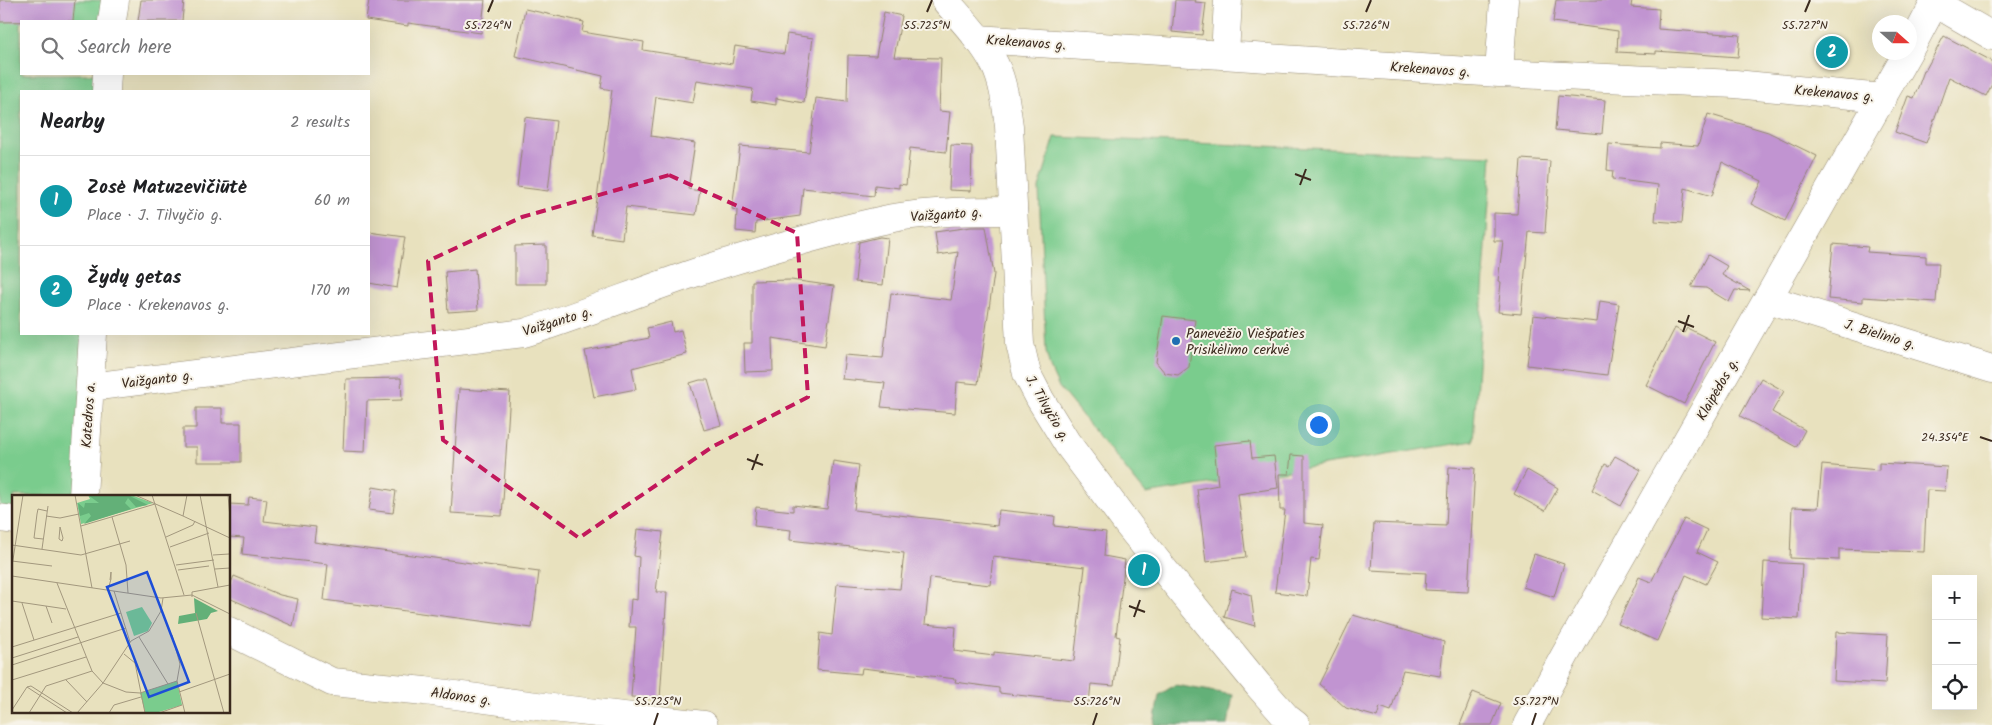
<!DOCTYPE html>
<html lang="en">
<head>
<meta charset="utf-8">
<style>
	:root { --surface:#fff; --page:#f2f2f2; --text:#202124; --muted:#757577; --line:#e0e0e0; --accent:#1f6fb2 }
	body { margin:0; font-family:Kalam,sans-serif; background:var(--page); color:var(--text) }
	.controls { position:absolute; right:15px; bottom:15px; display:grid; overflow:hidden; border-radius:0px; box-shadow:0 5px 20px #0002 }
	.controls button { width:45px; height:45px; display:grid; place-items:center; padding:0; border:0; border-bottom:1px solid var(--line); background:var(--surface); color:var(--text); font:25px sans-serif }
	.compass { position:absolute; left:1872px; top:15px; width:45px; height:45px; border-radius:50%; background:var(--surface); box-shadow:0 5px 20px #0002; rotate:111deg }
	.you { position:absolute; left:1318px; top:424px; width:18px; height:18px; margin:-12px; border:4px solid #fff; border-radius:50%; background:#1a73e8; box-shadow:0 0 0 8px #1a73e833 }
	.badge { display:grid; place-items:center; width:32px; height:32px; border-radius:50%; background:var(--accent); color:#fff; font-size:16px; font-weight:700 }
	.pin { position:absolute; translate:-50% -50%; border:2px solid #fff; box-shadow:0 1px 5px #0006 }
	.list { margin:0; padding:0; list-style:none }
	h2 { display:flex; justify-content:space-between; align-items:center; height:65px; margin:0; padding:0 20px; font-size:21px }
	h2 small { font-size:16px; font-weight:400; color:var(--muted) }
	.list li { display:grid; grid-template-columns:32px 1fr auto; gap:15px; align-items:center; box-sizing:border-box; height:90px; padding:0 20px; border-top:1px solid var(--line) }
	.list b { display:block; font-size:19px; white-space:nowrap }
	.list p { margin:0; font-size:16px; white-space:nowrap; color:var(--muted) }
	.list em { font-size:16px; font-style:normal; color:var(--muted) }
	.icon { flex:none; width:28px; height:28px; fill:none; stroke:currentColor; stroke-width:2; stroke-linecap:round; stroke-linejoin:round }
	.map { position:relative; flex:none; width:1992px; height:725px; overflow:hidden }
	.search { position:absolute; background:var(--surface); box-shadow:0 5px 20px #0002; left:20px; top:20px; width:350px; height:55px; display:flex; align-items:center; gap:12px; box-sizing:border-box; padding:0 18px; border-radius:0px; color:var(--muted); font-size:19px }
	.panel { position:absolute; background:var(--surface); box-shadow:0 5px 20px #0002; left:20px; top:90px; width:350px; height:245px; border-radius:0px }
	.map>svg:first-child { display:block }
</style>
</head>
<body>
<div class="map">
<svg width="1992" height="725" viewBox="0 0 1992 725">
	<rect width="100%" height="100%" fill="#f7f3e8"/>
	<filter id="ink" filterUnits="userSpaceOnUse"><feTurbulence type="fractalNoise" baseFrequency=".02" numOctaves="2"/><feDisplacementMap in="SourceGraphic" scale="10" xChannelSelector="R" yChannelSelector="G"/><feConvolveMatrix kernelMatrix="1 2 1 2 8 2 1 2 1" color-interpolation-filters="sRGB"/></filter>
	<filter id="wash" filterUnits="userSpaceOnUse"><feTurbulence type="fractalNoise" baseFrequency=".0096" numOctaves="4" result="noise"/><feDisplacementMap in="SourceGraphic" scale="20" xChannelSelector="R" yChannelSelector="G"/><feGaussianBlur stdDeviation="1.12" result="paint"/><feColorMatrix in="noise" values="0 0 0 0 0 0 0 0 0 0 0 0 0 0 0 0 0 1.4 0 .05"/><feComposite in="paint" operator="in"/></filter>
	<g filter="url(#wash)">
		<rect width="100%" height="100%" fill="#e8e1be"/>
		<path fill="#7acc8d" stroke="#5a7b56" d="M0 0H115L112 21H21V74H107L106 91H21V334H93L83 496H14V521L0 519Z
			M1055 137 1492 156 1473 441 1146 494 1058 386 1050 368 1046 352 1039 188Z"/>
		<path fill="#63b078" stroke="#4f6d4b" d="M1175 685 1233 695 1228 725H1154L1159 695Z"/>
		<g id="blocks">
			<path fill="#c194d1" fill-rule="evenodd" d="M0 0H75L73 21 0 22Z
				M141 0H184L182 21H138Z
				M369 0H485L481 33 408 23V26L366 20Z
				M1175 0H1196L1195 2 1206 3 1202 35 1172 32Z
				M1556 0H1632L1631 7 1659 9 1658 29 1740 35 1738 57 1656 51V54L1617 52 1618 31 1553 22Z
				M525 9 584 22 582 32 644 42 643 50 732 64 735 46 784 54 787 34 813 38 804 103 776 98V105L751 101 753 89 697 80 693 103 656 97 651 136 695 143 688 189 700 191 696 215 626 207 622 239 592 235 612 90 601 88 603 76 515 56Z
				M884 12 902 16 894 57 941 58 939 111 950 112 946 152 910 148 906 185 899 184V188L875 185 874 196 803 188 800 216 756 222 755 233 736 231 737 210 732 209 740 146 809 152 816 98 847 102 848 55 876 56Z
				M1944 36 1992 61V84L1986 96 1949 77 1926 143 1895 132 1908 96 1914 98 1924 71H1925Z
				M1558 96 1605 100 1602 134 1555 130Z
				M1708 114 1768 132 1817 156 1785 221 1751 204 1762 181 1722 162 1712 196 1685 188 1682 223 1655 221 1658 185 1612 179 1613 171 1607 170 1609 144 1660 148V143L1698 146Z
				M525 117 556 121 548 191 517 187Z
				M951 145 972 146 971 191 949 190Z
				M1521 159 1550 161 1545 233 1529 232 1521 314 1498 312 1501 282 1498 281 1503 241H1494V213L1517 214Z
				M971 227H986L994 274 978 384 957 382 955 413 881 407 885 383 842 379 845 355 883 358 891 293 951 300 958 252 938 255 935 232Z
				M369 232 405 237 397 288 369 283Z
				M880 237 888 238 883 285 855 282 859 242Z
				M1833 244 1868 247 1867 252 1926 256V263H1939L1936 302 1863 297V302L1828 299Z
				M546 245V284H515V246Z
				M1708 255 1727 266 1722 275 1750 291 1735 290 1729 302 1706 288 1691 287Z
				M475 269 478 310 448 312 445 272Z
				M791 280 834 286 825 346 772 338 773 371 745 372 744 343H752V281Z
				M1600 301 1619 304 1607 375 1527 365 1533 315 1597 322Z
				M1163 316 1195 320 1189 367 1178 375 1165 373 1156 362Z
				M671 322 673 332 681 330 687 354 632 368 636 389 594 397 585 351 649 338 647 328Z
				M1675 328 1684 333 1687 328 1715 342 1684 404 1646 385Z
				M401 378 402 400 367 401 365 452 343 451 346 379Z
				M1761 378 1784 391 1772 412 1805 430 1796 447 1740 416Z
				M700 380H708L721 425 704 430 690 383Z
				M459 389 510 392 502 516 451 513Z
				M196 408H222V423H241V462H197V447H183V428H196Z
				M1250 441 1252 458 1274 456 1278 488 1238 494 1246 557 1206 562 1197 489 1218 485 1214 445Z
				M1291 455 1304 456V523L1323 525 1319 560 1311 559 1307 596 1275 592 1285 510H1280L1279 474H1289Z
				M1615 456 1641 470 1621 506 1592 490 1605 464 1609 466Z
				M833 461 859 465 854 510 997 526 999 510 1055 516 1054 526 1106 532 1104 556 1125 560 1116 636 1120 637 1114 686 1091 684 1089 703 999 693V688L955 682 956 679 862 668 861 674 817 670 820 633 832 635 837 584 900 589 904 553 790 540 791 530 754 526 756 507 793 511V505L827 509ZM993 556 1085 567 1074 661 994 652V656L954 651 956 627 925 624 930 578 990 585Z
				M1879 463 1947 467 1945 491 1927 490 1924 552 1839 549V560L1790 558 1792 507 1818 508 1822 465 1879 470Z
				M1449 467 1475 468 1468 592 1425 590 1426 573 1371 570 1374 523 1446 526Z
				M1527 470 1558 488 1545 511 1514 494Z
				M373 487 396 491 393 513 369 510Z
				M249 497 267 499 264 521 316 527 314 542 539 572 532 628 324 600 328 564 242 554 244 538 229 537V504L248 505Z
				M1684 519 1707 530 1697 552 1718 562 1706 584 1686 575 1657 641 1618 624 1639 577 1651 582Z
				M637 529 663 532 656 592H667L660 699 631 697 636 627H629L631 599 637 600 639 557 634 556Z
				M1534 554 1564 564 1554 597 1523 587Z
				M1764 562 1802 564 1799 619 1761 617Z
				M234 576 280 595 298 599 293 626 229 598V587Z
				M1232 589 1251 595 1255 626 1224 617Z
				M1353 615 1444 642 1440 676 1403 670 1391 711 1380 707 1377 717 1346 708 1319 684Z
				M1836 632 1888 635 1885 684 1834 681Z
				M1473 692 1501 703 1492 725H1460Z"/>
		</g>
	</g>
	<g filter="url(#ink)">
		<use href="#blocks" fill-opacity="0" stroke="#92866e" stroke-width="1"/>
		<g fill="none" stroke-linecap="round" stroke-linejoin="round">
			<defs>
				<path id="minor" d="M1935 3 1992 36
					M112 21 115 0
					M977 39 1499 73 1735 84 1883 98
					M1225 55 1228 0
					M1499 73 1504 0
					M106 91 107 74
					M1768 299 1992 369
					M90 387 524 333C584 314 643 290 703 270 763 251 831 231 893 218 932 211 973 211 1013 211
					M83 496 93 334
					M0 518 14 520
					M229 631 332 682 425 691 552 708 704 725"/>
				<path id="major" d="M945 0C962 20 983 41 995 65 1004 84 1006 105 1009 126L1020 344 1027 374 1040 399 1067 443 1129 526 1169 576 1258 685 1287 718 1296 725"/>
				<path id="highway" d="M1910 49 1936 0
					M1527 725 1565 655 1908 52"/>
			</defs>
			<use href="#minor" stroke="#92866e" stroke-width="29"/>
			<use href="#major" stroke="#92866e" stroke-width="29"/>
			<use href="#highway" stroke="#92866e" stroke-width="29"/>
			<use href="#minor" stroke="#fff" stroke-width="28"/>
			<use href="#major" stroke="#fff" stroke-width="28"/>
			<use href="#highway" stroke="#fff" stroke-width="28"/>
		</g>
	</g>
	<path fill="none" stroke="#c2185b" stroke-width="4" stroke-dasharray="10 6" stroke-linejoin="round" d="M669 175 797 233 808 397 712 447 579 538 443 440 428 261 522 217Z"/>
	<path fill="none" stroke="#3b2a1e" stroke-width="2" d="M488 12 493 0M927 12 932 0M1366 12 1371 0M1805 12 1810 0M1295 174 1311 180M1300 185 1306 169M1678 321 1694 327M1683 332 1689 315M1980 437 1992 441M747 459 763 465M752 470 758 454M1129 606 1145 612M1134 617 1140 600M654 725 658 713M1093 725 1097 713M1532 725 1536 713"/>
	<circle fill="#1f6fb2" stroke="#f7f3e8" stroke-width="2" cx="1176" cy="341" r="5"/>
	<g text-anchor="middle" stroke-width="4" stroke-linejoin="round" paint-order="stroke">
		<g font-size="14" fill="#3b2a1e" stroke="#f7f3e8">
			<text transform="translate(1026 42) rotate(4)" y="5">Krekenavos g.</text>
			<text transform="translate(1430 69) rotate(4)" y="5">Krekenavos g.</text>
			<text transform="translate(1834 93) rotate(5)" y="5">Krekenavos g.</text>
			<text transform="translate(946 214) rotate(-4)" y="5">Vaižganto g.</text>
			<text transform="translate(557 321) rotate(-17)" y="5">Vaižganto g.</text>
			<text transform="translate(1880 334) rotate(17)" y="5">J. Bielinio g.</text>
			<text transform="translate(157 379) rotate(-7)" y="5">Vaižganto g.</text>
			<text transform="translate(1717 389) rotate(-60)" y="5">Klaipėdos g.</text>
			<text transform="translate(1048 408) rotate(60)" y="5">J. Tilvyčio g.</text>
			<text transform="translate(88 415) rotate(-86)" y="5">Katedros a.</text>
			<text transform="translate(461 696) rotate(8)" y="5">Aldonos g.</text>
		</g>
		<g font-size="14" fill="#3b2a1e" stroke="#f7f3e8" text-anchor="start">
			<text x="1186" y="338">Panevėžio Viešpaties<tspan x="1186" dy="16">Prisikėlimo cerkvė</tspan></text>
		</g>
	</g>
	<g transform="translate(12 495)">
		<rect width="218" height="218" fill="#e8e1be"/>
		<path d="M76 0H119L141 8 69 29 65 8 78 4ZM130 112 140 128 136 136 122 141 114 117ZM165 186 170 210 147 217H133L128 198Z" fill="#7acc8d"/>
		<path d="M76 0 118 1 136 10 124 12 116 3 113 8 119 14 72 29 79 21 77 18 68 21 66 8 72 13 73 8H87ZM182 103 206 116 199 118 195 124 166 129 167 121 183 118Z" fill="#63b078"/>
		<path fill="none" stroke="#a3987e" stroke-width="1" d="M63 0 80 93M123 0 171 21 175 0M140 0 172 100M188 0 206 92M216 0 218 23M34 21 48 23 67 19M171 21 218 43M100 22 114 70 116 98M69 31 143 9M48 32 51 43 50 46 47 44ZM154 42 181 30 183 26M31 44 22 43 25 19 26 14 35 16M0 50 69 60 118 46M158 52 197 38M30 54 36 11M201 60 217 59M0 66 40 71M164 70 202 65M0 71 11 0M203 74 218 73M166 75 197 71M0 81 149 103 180 100 218 119M45 88 80 176 91 188 114 197 128 198 165 186M96 95 99 84V77L98 85M102 96 118 147M180 102V97L218 90M0 106 54 114M10 108 22 145M34 111 40 128M184 118 212 218M160 140 168 169 165 186 173 218M127 142 156 189M0 152 109 118M112 159 123 168 133 218M0 163 66 142M0 170 114 133M0 185 74 162M54 185 75 207M15 192 19 191 61 218M15 192 55 218M167 197 218 179M0 215 15 192M17 218 34 191 80 176M65 218 91 188 119 146 137 136 149 116 151 103M97 218 102 210 129 202M147 218 170 210"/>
		<path fill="#1d4ed8" fill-opacity="0.15" stroke="#1d4ed8" stroke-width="2.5" d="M135 77 177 187 137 202 95 92Z"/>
		<rect width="218" height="218" fill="none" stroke="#3b2a1e" stroke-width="2.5"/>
	</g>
	<g font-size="12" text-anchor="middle" fill="#3b2a1e" stroke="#f7f3e8" stroke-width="4" stroke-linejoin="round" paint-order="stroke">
		<text x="488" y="29">55.724°N</text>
		<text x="927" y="29">55.725°N</text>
		<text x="1366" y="29">55.726°N</text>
		<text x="1805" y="29">55.727°N</text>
		<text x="1945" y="441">24.354°E</text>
		<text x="658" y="705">55.725°N</text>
		<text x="1097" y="705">55.726°N</text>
		<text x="1536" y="705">55.727°N</text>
	</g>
</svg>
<div class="controls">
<button>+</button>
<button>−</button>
<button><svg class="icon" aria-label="locate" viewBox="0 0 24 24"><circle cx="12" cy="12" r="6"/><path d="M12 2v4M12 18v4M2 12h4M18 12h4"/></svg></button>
</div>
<svg class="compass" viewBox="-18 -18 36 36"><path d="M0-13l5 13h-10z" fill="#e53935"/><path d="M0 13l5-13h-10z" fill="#757577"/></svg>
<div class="you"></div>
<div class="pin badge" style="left:1144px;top:570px;background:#0f9aa8">1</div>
<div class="pin badge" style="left:1832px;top:52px;background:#0f9aa8">2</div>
<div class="search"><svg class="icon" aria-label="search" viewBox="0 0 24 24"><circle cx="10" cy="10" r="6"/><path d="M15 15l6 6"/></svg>Search here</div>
<section class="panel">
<h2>Nearby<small>2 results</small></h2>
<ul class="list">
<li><span class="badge" style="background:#0f9aa8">1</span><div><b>Zosė Matuzevičiūtė</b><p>Place · J. Tilvyčio g.</p></div><em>60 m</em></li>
<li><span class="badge" style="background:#0f9aa8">2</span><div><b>Žydų getas</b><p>Place · Krekenavos g.</p></div><em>170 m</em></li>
</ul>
</section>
</div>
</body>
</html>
